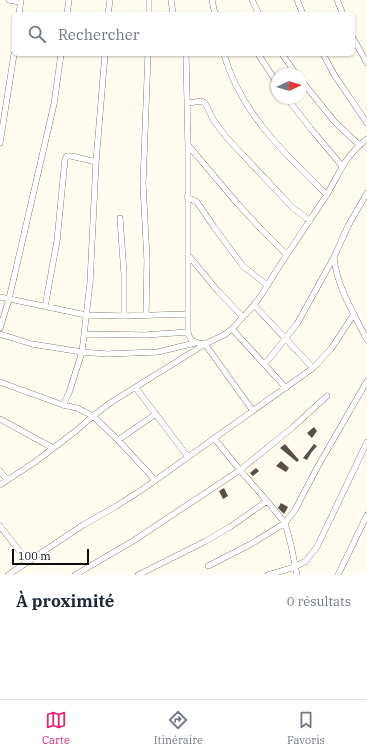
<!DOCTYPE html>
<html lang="fr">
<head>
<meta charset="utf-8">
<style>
	:root { --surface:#fff; --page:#f2f2f3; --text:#1f2937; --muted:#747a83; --line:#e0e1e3; --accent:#db2777 }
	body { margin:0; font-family:"IBM Plex Serif",serif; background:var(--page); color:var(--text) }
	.compass { position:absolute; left:271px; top:68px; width:36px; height:36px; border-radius:50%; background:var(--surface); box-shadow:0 1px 3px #0004; rotate:86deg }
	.scale { position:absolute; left:12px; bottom:10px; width:77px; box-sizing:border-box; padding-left:4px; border:2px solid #0e0e0e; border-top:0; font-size:11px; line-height:14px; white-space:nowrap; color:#0e0e0e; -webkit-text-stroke:3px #fff; paint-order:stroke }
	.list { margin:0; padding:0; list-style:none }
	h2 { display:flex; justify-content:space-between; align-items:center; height:52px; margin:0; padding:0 16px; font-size:17px }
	h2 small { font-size:13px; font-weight:400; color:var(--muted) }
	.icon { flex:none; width:22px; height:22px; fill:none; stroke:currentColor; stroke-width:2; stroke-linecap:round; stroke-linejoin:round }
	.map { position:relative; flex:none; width:367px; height:575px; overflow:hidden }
	.search { position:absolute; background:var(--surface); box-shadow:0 1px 3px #0004; left:12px; right:12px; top:12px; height:44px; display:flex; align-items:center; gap:10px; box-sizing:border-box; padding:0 14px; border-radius:6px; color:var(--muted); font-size:15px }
	.sheet { height:124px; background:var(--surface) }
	nav { display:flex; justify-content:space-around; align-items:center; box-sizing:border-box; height:56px; border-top:1px solid var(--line); background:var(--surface); font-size:11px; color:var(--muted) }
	nav a { display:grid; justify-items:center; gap:2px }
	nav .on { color:var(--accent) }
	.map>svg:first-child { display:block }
</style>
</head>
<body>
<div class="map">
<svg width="367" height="575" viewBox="0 0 367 575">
	<rect width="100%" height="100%" fill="#fffcef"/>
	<path fill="#574f4a" d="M314 427 317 431 312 438 307 433Z
		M285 444 299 460 297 462 280 448Z
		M314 444 317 446 311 453 307 460 303 458Z
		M281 461 289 468 286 472 276 466Z
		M256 468 259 471 253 476 250 473Z
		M224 488 228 496 223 499 219 491Z
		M281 503 288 507 284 514 278 508Z"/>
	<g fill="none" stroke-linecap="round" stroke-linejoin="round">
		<defs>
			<path id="minor" d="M9 0 20 2
				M149 0V14
				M171 0 173 14
				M212 0 215 14
				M252 0 259 14
				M297 0 303 14
				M337 0 343 14
				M19 14 21 0
				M67 14 69 0
				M108 14 110 0
				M353 38 367 63
				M186 54 188 145V332C190 342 195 343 205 344L253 411
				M224 54C240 112 285 154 327 195
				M258 54 277 83
				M282 54 296 74
				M323 54 335 76 367 123
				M301 80 334 121 359 145
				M287 98 311 129 342 166
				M187 103 202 101 205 103 214 121 227 138 292 207 310 221
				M0 143 14 54
				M188 145 236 202 261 229 287 255
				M187 197 197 202 214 227 243 266 267 285
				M120 218 124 274V316
				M188 255 218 291 243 317
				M334 258C337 287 354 314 367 340
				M0 297 86 315 124 316 188 314
				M254 305 313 368
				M45 307 57 241 65 159 67 156H71L96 162
				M146 315 147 260 143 184 148 54
				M0 328 9 299 54 104 61 54
				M232 329 286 388
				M0 334 32 344 82 352 107 354 158 352 195 343
				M84 334 145 335 188 332
				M265 364 297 324 334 257 348 226 367 193
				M0 382 63 405 77 408 93 416 118 440 155 480
				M136 388 188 457
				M63 405 69 393 82 352 90 283 96 162 105 54
				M0 419 53 448
				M214 438 240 470 267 501 285 523 291 545 297 575
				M118 440 156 414
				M0 471 7 480
				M0 485 35 462 77 430 93 416 110 403 205 344 224 335 232 329 254 305 262 294C281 262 303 231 324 199 339 176 343 157 367 139
				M0 526 28 562
				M208 566 251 544 285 523 295 510 318 466 367 381
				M8 575 83 525 115 507 143 489 313 368 331 349 354 314
				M75 575 133 541 240 470 293 427 327 396
				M138 575 206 541 230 527 267 501
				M268 575 295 567 306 561 317 547 367 442
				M338 575 367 515"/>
		</defs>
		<use href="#minor" stroke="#414141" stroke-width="6"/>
		<use href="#minor" stroke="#fff" stroke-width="5.5"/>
	</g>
</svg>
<svg class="compass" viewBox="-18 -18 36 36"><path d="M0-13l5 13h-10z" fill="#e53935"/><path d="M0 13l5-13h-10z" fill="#747a83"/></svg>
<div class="scale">100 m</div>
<div class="search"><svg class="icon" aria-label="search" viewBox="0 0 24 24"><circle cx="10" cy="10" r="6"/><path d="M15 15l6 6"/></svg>Rechercher</div>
</div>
<section class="sheet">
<h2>À proximité<small>0 résultats</small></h2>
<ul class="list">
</ul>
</section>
<nav>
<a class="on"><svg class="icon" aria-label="map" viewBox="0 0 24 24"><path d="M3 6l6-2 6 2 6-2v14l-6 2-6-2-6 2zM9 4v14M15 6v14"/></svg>Carte</a>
<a><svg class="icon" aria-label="directions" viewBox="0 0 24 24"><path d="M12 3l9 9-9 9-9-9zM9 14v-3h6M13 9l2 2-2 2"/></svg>Itinéraire</a>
<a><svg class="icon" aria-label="saved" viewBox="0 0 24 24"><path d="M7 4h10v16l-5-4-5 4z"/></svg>Favoris</a>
</nav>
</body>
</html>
